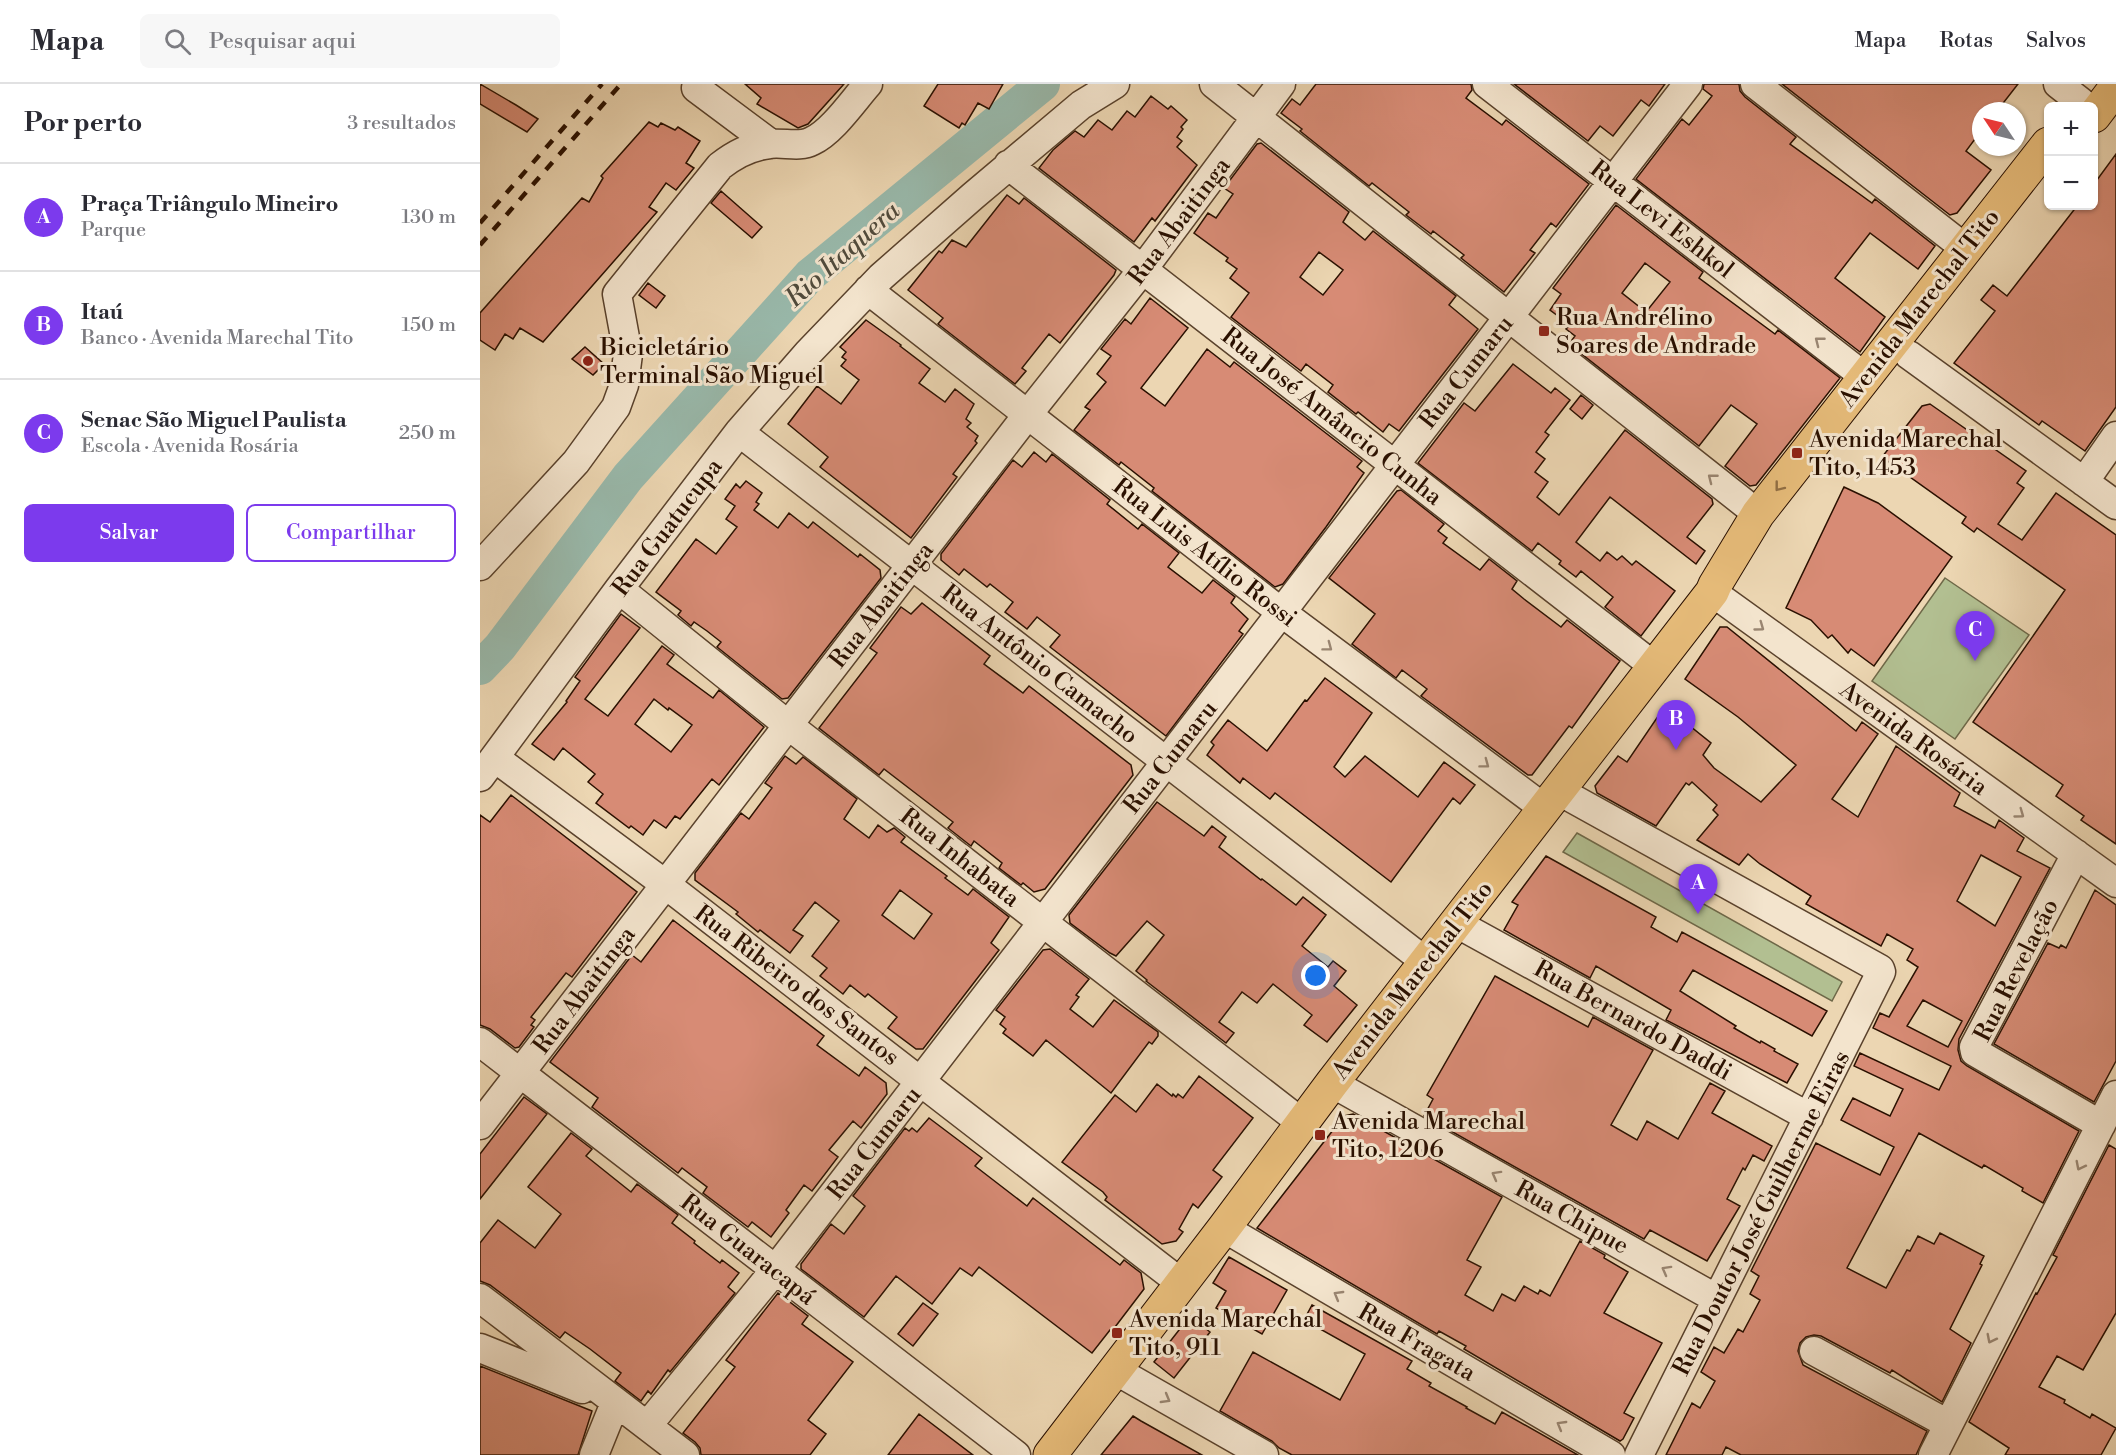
<!DOCTYPE html>
<html lang="pt">
<head>
<meta charset="utf-8">
<style>
	:root { --surface:#fff; --page:#f7f7f7; --text:#2b2b33; --muted:#7c7c81; --line:#e1e1e2; --accent:#7c3aed }
	body { margin:0; font-family:"Libre Bodoni",serif; background:var(--page); color:var(--text) }
	.controls { position:absolute; right:18px; top:18px; display:grid; overflow:hidden; border-radius:9px; box-shadow:0 2px 4px #0004 }
	.controls button { width:54px; height:54px; display:grid; place-items:center; padding:0; border:0; border-bottom:2px solid var(--line); background:var(--surface); color:var(--text); font:30px sans-serif }
	.compass { position:absolute; left:1492px; top:18px; width:54px; height:54px; border-radius:50%; background:var(--surface); box-shadow:0 2px 4px #0004; rotate:305deg }
	.you { position:absolute; left:836px; top:892px; width:21px; height:21px; margin:-15px; border:4px solid #fff; border-radius:50%; background:#1a73e8; box-shadow:0 0 0 9px #1a73e833 }
	.badge { display:grid; place-items:center; width:39px; height:39px; border-radius:50%; background:var(--accent); color:#fff; font-size:20px; font-weight:700 }
	.pin { position:absolute; translate:-50% -50px; filter:drop-shadow(0 2px 3px #0008) }
	.pin::after { content:''; position:absolute; top:32px; width:21px; height:18px; background:inherit; clip-path:polygon(0 0,100% 0,50% 100%) }
	.list { margin:0; padding:0; list-style:none }
	h2 { display:flex; justify-content:space-between; align-items:center; height:78px; margin:0; padding:0 24px; font-size:26px }
	h2 small { font-size:20px; font-weight:400; color:var(--muted) }
	.list li { display:grid; grid-template-columns:39px 1fr auto; gap:18px; align-items:center; box-sizing:border-box; height:108px; padding:0 24px; border-top:2px solid var(--line) }
	.list b { display:block; font-size:22px; white-space:nowrap }
	.list p { margin:0; font-size:20px; white-space:nowrap; color:var(--muted) }
	.list em { font-size:20px; font-style:normal; color:var(--muted) }
	.actions { display:flex; gap:12px; padding:18px 24px }
	.actions a { flex:1; padding:14px 0; border:2px solid var(--accent); border-radius:9px; text-align:center; font-size:21px; color:var(--accent) }
	.actions .main { background:var(--accent); color:#fff }
	.icon { flex:none; width:33px; height:33px; fill:none; stroke:currentColor; stroke-width:2; stroke-linecap:round; stroke-linejoin:round }
	.map { position:relative; flex:none; width:1636px; height:1371px; overflow:hidden }
	header { display:flex; align-items:center; gap:36px; box-sizing:border-box; height:84px; padding:0 30px; background:var(--surface); border-bottom:2px solid var(--line) }
	header strong { font-size:28px }
	nav { display:flex; gap:33px; margin-inline-start:auto; font-size:21px }
	.search { width:420px; height:54px; background:var(--page); display:flex; align-items:center; gap:15px; box-sizing:border-box; padding:0 21px; border-radius:9px; color:var(--muted); font-size:22px }
	main { display:flex }
	aside { flex:1; background:var(--surface) }
	.map>svg:first-child { display:block }
</style>
</head>
<body>
<header>
<strong>Mapa</strong>
<div class="search"><svg class="icon" aria-label="search" viewBox="0 0 24 24"><circle cx="10" cy="10" r="6"/><path d="M15 15l6 6"/></svg>Pesquisar aqui</div>
<nav><a>Mapa</a><a>Rotas</a><a>Salvos</a></nav>
</header>
<main>
<aside>
<h2>Por perto<small>3 resultados</small></h2>
<ul class="list">
<li><span class="badge">A</span><div><b>Praça Triângulo Mineiro</b><p>Parque</p></div><em>130 m</em></li>
<li><span class="badge">B</span><div><b>Itaú</b><p>Banco · Avenida Marechal Tito</p></div><em>150 m</em></li>
<li><span class="badge">C</span><div><b>Senac São Miguel Paulista</b><p>Escola · Avenida Rosária</p></div><em>250 m</em></li>
</ul>
<div class="actions"><a class="main">Salvar</a><a>Compartilhar</a></div>
</aside>
<div class="map">
<svg width="1636" height="1371" viewBox="0 0 1636 1371">
	<rect width="100%" height="100%" fill="#ecd6b2"/>
	<filter id="stains"><feTurbulence type="fractalNoise" baseFrequency=".00333" numOctaves="4"/><feColorMatrix values="0 0 0 0 .2 0 0 0 0 .09 0 0 0 0 .02 0 0 0 .5 -.17"/></filter>
	<radialGradient id="worn" r=".72"><stop offset=".6" stop-color="#630" stop-opacity="0"/><stop offset="1" stop-color="#630" stop-opacity=".3"/></radialGradient>
	<path fill="#b2bf91" stroke="#6e6848" stroke-width="1.5" d="M1465 494 1549 551 1475 655 1392 597Z
		M1097 749 1359 896 1362 898 1352 917 1083 768Z"/>
	<g fill="none" stroke-linecap="round" stroke-linejoin="round">
		<path stroke="#99b9ab" stroke-width="34" d="M0 584 20 563 148 393 330 191 563 0"/>
	</g>
	<path fill="#d78b75" stroke="#2a1000" stroke-width="1.5" fill-rule="evenodd" d="M0 0 36 21 58 35 47 48 0 20Z
		M265 0H364L328 40 318 44 277 20 281 14Z
		M458 0H523L509 25 498 19 485 41 482 39 479 44 444 22Z
		M836 0H991L992 6 986 14 1022 41 1026 36 1109 100 1076 143 1071 139 1050 166 1055 169 1024 208 981 174 984 171 953 147 951 150 926 131 929 128 892 99 889 102 820 47 822 45 801 29 812 15 820 21Z
		M1034 0H1185L1169 22 1161 16 1133 52 1120 42 1108 57Z
		M1224 0H1259L1260 7 1265 13 1316 53 1310 60 1392 119 1395 115 1455 162 1438 185 1390 149 1355 194 1405 233 1380 268 1156 95 1202 35 1209 41 1232 12 1223 5Z
		M1302 0H1538L1517 27H1501V47L1486 67 1511 86 1477 129 1470 131Z
		M671 12 688 25 691 22 707 36 701 43 703 45 697 53 702 57 697 63 717 81 675 137 672 134 654 158 559 84 573 66 595 47 604 53 618 36 632 46 647 27 655 33Z
		M169 38 178 43 181 39 195 46 198 43 220 57 206 79 214 84 196 106 186 99 169 123 177 128 63 258 40 244 33 255 25 250 15 266 0 256V229L102 114 109 118 123 94 121 92Z
		M781 59 869 128 863 138 885 156 893 147 976 212 969 221 998 245 919 347 909 340 903 348 878 328 876 330 848 308 853 301 826 280 821 287 751 233 769 209 750 194 757 185 746 177 748 174 714 149 728 129 736 134 753 110 744 104 777 60ZM839 168 863 186 843 211 820 193Z
		M1636 70V323L1605 367 1562 337 1559 341 1474 279 1515 227 1501 216 1513 201 1527 212 1597 122H1614V100Z
		M241 107 282 143 272 154 231 119Z
		M527 111 539 120 544 114 636 186 634 191 580 259 569 250 542 284 546 287 535 300 458 240 463 234 428 206 459 167 462 169 472 156 486 163Z
		M1136 121 1223 188 1219 194 1295 250 1298 246 1360 294 1276 401 1270 402 1245 382 1277 340 1251 321 1219 362 1089 260 1095 252 1086 245 1090 241 1070 226 1081 210 1073 204ZM1165 179 1190 198 1166 228 1142 209Z
		M168 199 185 212 176 224 159 211Z
		M670 214 708 244 661 304 685 322 727 265 750 283 754 278 882 377 877 383 884 389 846 443 803 500 795 503 672 407 674 404 641 378 639 381 594 346 610 326 605 323 626 298 617 290 631 272 621 265 645 235 651 240Z
		M386 236 421 261 420 262 450 285 439 299 465 318 475 305 494 320 486 335 491 339 487 343 498 352 495 357 497 359 473 390 477 393 431 454 340 383 348 373 308 340 337 302 361 320 379 296 361 282 366 276 362 273 366 268 360 263Z
		M105 263 124 280 113 291 92 275Z
		M1033 280 1071 309 1075 304 1090 316 1065 348 1069 351 1056 368 1065 375 1055 388 1068 398 1057 413 1079 431 1145 346 1232 415 1233 420 1207 453 1225 467 1216 480 1130 413 1096 458 1120 477 1127 468 1137 476 1142 472 1152 481 1156 477 1195 507 1161 552 1125 523 1133 513 1101 487 1096 493 1079 480 1081 477 1058 459 1052 467 938 379 984 319 995 327Z
		M1101 311 1113 321 1102 335 1090 325Z
		M1450 320 1546 387 1537 399 1544 404 1518 440 1542 456 1576 409 1636 451V760L1601 736 1604 732 1576 712 1583 701 1493 638 1585 506 1497 444 1494 448 1482 439 1486 433 1402 373 1442 322Z
		M554 368 566 378 572 370 630 416 627 420 658 445 662 440 699 469 688 483 722 509 733 496 755 513 751 519 768 535 759 547 763 550 686 652 570 563 580 551 557 533 547 545 525 528 533 518 510 500 507 503 484 485 479 491 461 476V470L533 376 542 383Z
		M266 397 282 409 276 418 279 420 274 426 298 444 309 429 328 444 333 438 378 473 380 470 400 486 401 494 308 614 302 615 237 563 241 558 227 547 214 538 211 542 198 531 201 527 176 508 216 455 236 470 257 443 246 435 255 422 245 415 256 400 260 404Z
		M1364 403 1398 419 1472 473 1394 582 1371 565 1368 569 1352 551 1348 554 1331 536 1306 524Z
		M921 406 964 440 958 447 967 454 963 459 1000 486 1009 475 1037 497 1032 505 1044 515 1081 543 1087 536 1140 577 1092 644 1089 642 1052 691H1048L941 612 947 605 922 586 916 594 872 560 895 530 849 494 917 407Z
		M442 519 510 572 504 580 543 609 549 602 651 681 653 691 565 805 554 808 543 799 541 801 519 784 522 779 494 757 491 762 468 744 473 738 404 685 399 691 339 644 397 569 390 564 421 523 431 530Z
		M141 530 160 544 105 615 128 632 182 562 194 571 187 580 233 614 239 606 284 643 239 701 232 695 200 735 195 732 186 744 174 736 163 751 151 742 149 744 116 719 123 710 108 698 115 690 83 664 74 676 52 660 87 618 86 617 100 597 95 593ZM174 615 188 626 189 624 212 641 191 668 155 640Z
		M1240 543H1247L1376 647 1382 638 1398 650 1352 715 1378 733 1416 662 1480 709 1474 722 1515 744 1519 736 1544 754 1537 767 1570 784 1479 955 1478 966 1481 977 1487 982 1599 1047 1563 1119 1542 1107 1543 1104 1504 1081 1502 1084 1439 1049 1367 1184 1406 1204 1427 1166 1430 1167 1438 1152 1454 1160 1460 1149 1504 1172 1500 1180 1502 1181 1470 1245 1491 1259 1462 1318 1412 1286 1410 1289 1341 1252 1334 1251 1326 1253 1320 1259 1318 1267 1323 1281 1447 1347 1436 1371H1261L1246 1363 1242 1371H1186L1212 1319 1220 1324 1235 1297 1221 1288 1234 1263 1244 1269 1258 1245 1263 1248 1280 1216 1270 1210 1279 1192 1271 1187 1336 1059 1400 1091 1414 1063 1361 1036 1373 1014 1410 1032 1423 1005 1374 982 1380 969 1459 1006 1471 982 1393 944 1400 929 1409 933 1438 883 1427 876 1433 865 1407 850 1401 862 1326 820 1331 812 1280 780 1268 770 1259 781 1217 756 1238 731 1233 726 1237 721 1212 698 1209 701 1206 699 1176 742 1117 709 1115 702 1138 672 1147 678 1185 622 1231 659 1223 671 1234 684 1281 718 1316 681 1258 633 1205 595ZM1501 771 1541 793 1515 842 1477 817ZM1443 916 1482 937 1468 963 1427 942Z
		M845 594 892 629 854 683 865 693 885 672 938 713 964 678 995 701 980 720 973 714 911 798 795 709 790 715 763 694 760 699 727 671 734 661 731 658 748 636 787 667 825 616 827 617Z
		M305 672 316 680 323 673 377 715 364 735 389 754 398 741 407 748 414 744 425 753 421 758 467 792 465 794 488 811 493 805 529 833 511 859 519 866 443 965H436L408 944 417 933 388 910 385 913 370 901 363 910 340 892 347 884 332 872 359 837 335 818 313 846 323 852 310 869 280 846 278 848 256 830 258 828 215 796V789L261 729 269 735 292 704 285 699ZM420 806 452 830 434 855 402 831Z
		M31 711 157 808 92 893 86 889 51 933 55 936 51 941 54 943 39 963 35 964 10 945 0 941V731L10 738Z
		M677 718 724 752 732 742 746 753 739 763 781 796 782 795 816 821 823 813 846 831 822 862 848 883 853 877 866 887 854 902 877 921 847 958 824 941 832 931 793 900 777 919 762 908 739 938 754 949 746 959 666 897 667 896 656 887 684 851 667 837 636 872 630 869 590 839 589 831Z
		M1066 772 1176 833 1171 843 1197 858 1202 848 1347 927 1332 952 1213 886 1200 907 1256 942 1254 944 1280 959 1281 957 1295 965 1294 967 1318 980 1307 999 1186 936 1191 926 1116 882 1110 894 1024 846 1038 821 1032 818Z
		M1615 806 1636 821V977L1614 1018 1514 960 1568 859 1579 864 1581 861 1586 864Z
		M193 836 344 952 337 961 379 992 385 983 406 999 407 1010 381 1044 373 1037 349 1066 358 1073 332 1107 324 1101 306 1126 309 1129 291 1153 272 1138 268 1143 223 1109 227 1103 202 1084 198 1089 112 1023 118 1014 70 978 152 871 161 878Z
		M570 865 609 895 596 911 599 913 590 925 613 943 634 916 678 948V952L672 960 669 958 631 1009 566 956 553 972 523 949 526 945 520 940 525 933 516 926 563 866Z
		M1015 892 1108 943 1113 933 1173 966 1131 1041 1157 1056 1167 1037 1198 1055 1230 999 1245 1007 1232 1029 1292 1062 1284 1077 1273 1071 1265 1086 1263 1084 1247 1115 1260 1122 1227 1177 1170 1146 1164 1155 944 1032 953 1015 947 1011Z
		M719 992 773 1034 733 1086 742 1093 718 1124 713 1120 699 1145 703 1148 696 1157 682 1160 625 1116 627 1113 623 1108 582 1078 635 1011 656 1028 677 1000 692 1012 693 1010 696 1013 698 1010 703 1014Z
		M44 1013 67 1030 0 1115V1070Z
		M873 1030 1022 1113 987 1176 1001 1183 985 1211 1013 1227 1022 1210 1035 1217 1044 1202 1058 1210 1060 1206 1070 1212 1100 1157 1125 1171 1124 1174 1148 1188 1124 1229 1182 1259 1144 1329 1154 1334 1143 1355 1140 1357 984 1265 986 1262 959 1247 957 1250 777 1144 864 1032Z
		M449 1034 502 1074 495 1082 547 1122 553 1114 640 1181 644 1176 661 1189 664 1205 632 1247 630 1246 612 1269 499 1183 492 1192 480 1184 452 1220 416 1192 384 1233 321 1185V1180L351 1140 364 1150 385 1122 373 1112 425 1044 429 1047 432 1044 437 1048Z
		M91 1049 112 1065 106 1072 151 1108 157 1100 198 1131 192 1139 215 1157 214 1159 240 1179 242 1176 259 1189 248 1203 255 1209 190 1288 188 1286 171 1310 168 1307 161 1317 135 1297 141 1289 110 1265 85 1248 80 1254 10 1201 0 1197V1159L18 1136 55 1164 81 1130 48 1103Z
		M1629 1061 1636 1065V1229L1603 1286 1577 1272 1559 1303 1585 1316 1584 1319 1610 1334 1612 1330 1636 1344 1621 1371H1525L1529 1364 1489 1338 1556 1209 1557 1210 1577 1173 1573 1171Z
		M749 1173 807 1206 782 1250 736 1224 746 1207 733 1199Z
		M298 1209 328 1232 322 1240 373 1278 328 1336 346 1350 330 1371H221L220 1364 215 1358 203 1349 255 1283 246 1276Z
		M443 1219 458 1230 433 1262 418 1250Z
		M832 1221 932 1277 927 1285 951 1299 949 1302 987 1323 986 1324 1015 1340 1022 1328 1098 1371H812L799 1364 792 1357 740 1327 773 1268 860 1316 885 1270 824 1236Z
		M710 1232 730 1248 694 1294 674 1278Z
		M0 1282 112 1327 98 1371H0Z
		M439 1330 493 1371H408Z
		M653 1332 661 1337 722 1371H621Z"/>
	<g fill="none" stroke-linecap="round" stroke-linejoin="round">
		<defs>
			<path id="minor" d="M734 0 1278 430
				M1007 0 1385 293
				M1275 0 1486 165
				M1578 0 1601 18
				M216 4 291 60
				M528 81 1175 583
				M388 206 801 528 1065 725
				M1429 271 1636 421
				M259 348 946 878
				M1604 398 1636 352
				M0 482 96 378 136 323 144 301 148 270 137 210 240 82C255 70 271 62 290 60 304 58 319 64 332 57 352 48 373 17 388 0
				M139 505 308 641 822 1039
				M1232 508 1636 799
				M15 674 185 800 701 1199
				M0 693 139 505 259 348 328 269 401 193 493 112 601 21 635 0
				M1079 707 1400 885 1401 888 1159 1371
				M1596 770 1494 963 1495 968 1621 1041
				M976 839 1329 1033
				M0 958 536 1371
				M852 999 1237 1215
				M0 1041 548 330 663 185 801 0
				M744 1144 1131 1371
				M0 1214 205 1371
				M0 1264 102 1305
				M1334 1267 1468 1340
				M635 1286 784 1371
				M167 1342 295 1186 1208 0
				M114 1371 135 1319
				M1453 1371 1636 1011"/>
			<path id="major" d="M1614 32 1636 3
				M570 1371 744 1144 852 999 1232 508 1235 501 1278 430 1568 60"/>
		</defs>
		<use href="#minor" stroke="#5a422c" stroke-width="31"/>
		<use href="#major" stroke="#2a1000" stroke-width="35"/>
		<use href="#minor" stroke="#f3e4cd" stroke-width="28"/>
		<use href="#major" stroke="#e6bb79" stroke-width="33"/>
		<path stroke="#2a1000" stroke-width="4.5" stroke-dasharray="10 10" stroke-linecap="butt" d="M0 139 122 0
			M0 161 141 0"/>
	</g>
	<defs><path id="oneway-chevron" d="M-2-3.5L2.5 0L-2 3.5" fill="none" stroke-width="1.6" stroke-linecap="round" stroke-linejoin="round" transform="scale(1.5)"/></defs>
	<g stroke="#998571">
		<use href="#oneway-chevron" transform="translate(1339 257) rotate(-142)"/>
		<use href="#oneway-chevron" transform="translate(1232 394) rotate(-142)"/>
		<use href="#oneway-chevron" transform="translate(1280 543) rotate(36)"/>
		<use href="#oneway-chevron" transform="translate(848 563) rotate(37)"/>
		<use href="#oneway-chevron" transform="translate(1005 680) rotate(37)"/>
		<use href="#oneway-chevron" transform="translate(1540 730) rotate(36)"/>
		<use href="#oneway-chevron" transform="translate(1600 1082) rotate(117)"/>
		<use href="#oneway-chevron" transform="translate(1016 1091) rotate(-151)"/>
		<use href="#oneway-chevron" transform="translate(1186 1186) rotate(-151)"/>
		<use href="#oneway-chevron" transform="translate(858 1211) rotate(-150)"/>
		<use href="#oneway-chevron" transform="translate(1511 1255) rotate(117)"/>
		<use href="#oneway-chevron" transform="translate(686 1315) rotate(30)"/>
		<use href="#oneway-chevron" transform="translate(1081 1341) rotate(-150)"/>
	</g>
	<use stroke="#916e43" href="#oneway-chevron" transform="translate(1299 403) rotate(128)"/>
	<g fill="#8f2418" stroke="#f3e4cd" stroke-width="2">
		<rect x="1058" y="241" width="12" height="12" rx="3"/>
		<circle cx="108" cy="277" r="6"/>
		<rect x="1311" y="363" width="12" height="12" rx="3"/>
		<rect x="834" y="1045" width="12" height="12" rx="3"/>
		<rect x="631" y="1243" width="12" height="12" rx="3"/>
	</g>
	<g text-anchor="middle" stroke-width="6" stroke-linejoin="round" paint-order="stroke">
		<g font-size="24" fill="#2a1000" stroke="#f3e4cd">
			<text transform="translate(1182 135) rotate(38)" y="8">Rua Levi Eshkol</text>
			<text transform="translate(699 137) rotate(-53)" y="8">Rua Abaitinga</text>
			<text transform="translate(1439 224) rotate(-52)" y="8">Avenida Marechal Tito</text>
			<text transform="translate(986 288) rotate(-52)" y="8">Rua Cumaru</text>
			<text transform="translate(852 332) rotate(38)" y="8">Rua José Amâncio Cunha</text>
			<text transform="translate(187 443) rotate(-53)" y="8">Rua Guatucupa</text>
			<text transform="translate(725 468) rotate(38)" y="8">Rua Luis Atílio Rossi</text>
			<text transform="translate(401 521) rotate(-52)" y="8">Rua Abaitinga</text>
			<text transform="translate(560 580) rotate(38)" y="8">Rua Antônio Camacho</text>
			<text transform="translate(1434 654) rotate(36)" y="8">Avenida Rosária</text>
			<text transform="translate(690 673) rotate(-52)" y="8">Rua Cumaru</text>
			<text transform="translate(480 773) rotate(38)" y="8">Rua Inhabata</text>
			<text transform="translate(1536 886) rotate(-63)" y="8">Rua Revelação</text>
			<text transform="translate(932 896) rotate(-52)" y="8">Avenida Marechal Tito</text>
			<text transform="translate(317 901) rotate(37)" y="8">Rua Ribeiro dos Santos</text>
			<text transform="translate(104 906) rotate(-53)" y="8">Rua Abaitinga</text>
			<text transform="translate(1153 936) rotate(29)" y="8">Rua Bernardo Daddi</text>
			<text transform="translate(394 1059) rotate(-52)" y="8">Rua Cumaru</text>
			<text transform="translate(1281 1129) rotate(-63)" y="8">Rua Doutor José Guilherme Eiras</text>
			<text transform="translate(1092 1133) rotate(29)" y="8">Rua Chipue</text>
			<text transform="translate(268 1165) rotate(38)" y="8">Rua Guaracapá</text>
			<text transform="translate(937 1258) rotate(30)" y="8">Rua Fragata</text>
		</g>
		<g font-size="24" fill="#2a1000" stroke="#f3e4cd" text-anchor="start">
			<text x="1076" y="241">Rua Andrélino<tspan x="1076" dy="28">Soares de Andrade</tspan></text>
			<text x="120" y="271">Bicicletário<tspan x="120" dy="28">Terminal São Miguel</tspan></text>
			<text x="1329" y="363">Avenida Marechal<tspan x="1329" dy="28">Tito, 1453</tspan></text>
			<text x="852" y="1045">Avenida Marechal<tspan x="852" dy="28">Tito, 1206</tspan></text>
			<text x="649" y="1243">Avenida Marechal<tspan x="649" dy="28">Tito, 911</tspan></text>
		</g>
		<g font-size="26" font-style="italic" fill="#514b3c" stroke="#f3e4cd">
			<text transform="translate(362 170) rotate(-42)" y="9">Rio Itaquera</text>
		</g>
	</g>
	<rect width="100%" height="100%" filter="url(#stains)"/>
	<rect width="100%" height="100%" fill="url(#worn)"/>
</svg>
<div class="controls">
<button>+</button>
<button>−</button>
</div>
<svg class="compass" viewBox="-18 -18 36 36"><path d="M0-13l5 13h-10z" fill="#e53935"/><path d="M0 13l5-13h-10z" fill="#7c7c81"/></svg>
<div class="you"></div>
<div class="pin badge" style="left:1218px;top:830px">A</div>
<div class="pin badge" style="left:1196px;top:666px">B</div>
<div class="pin badge" style="left:1495px;top:577px">C</div>
</div>
</main>
</body>
</html>
